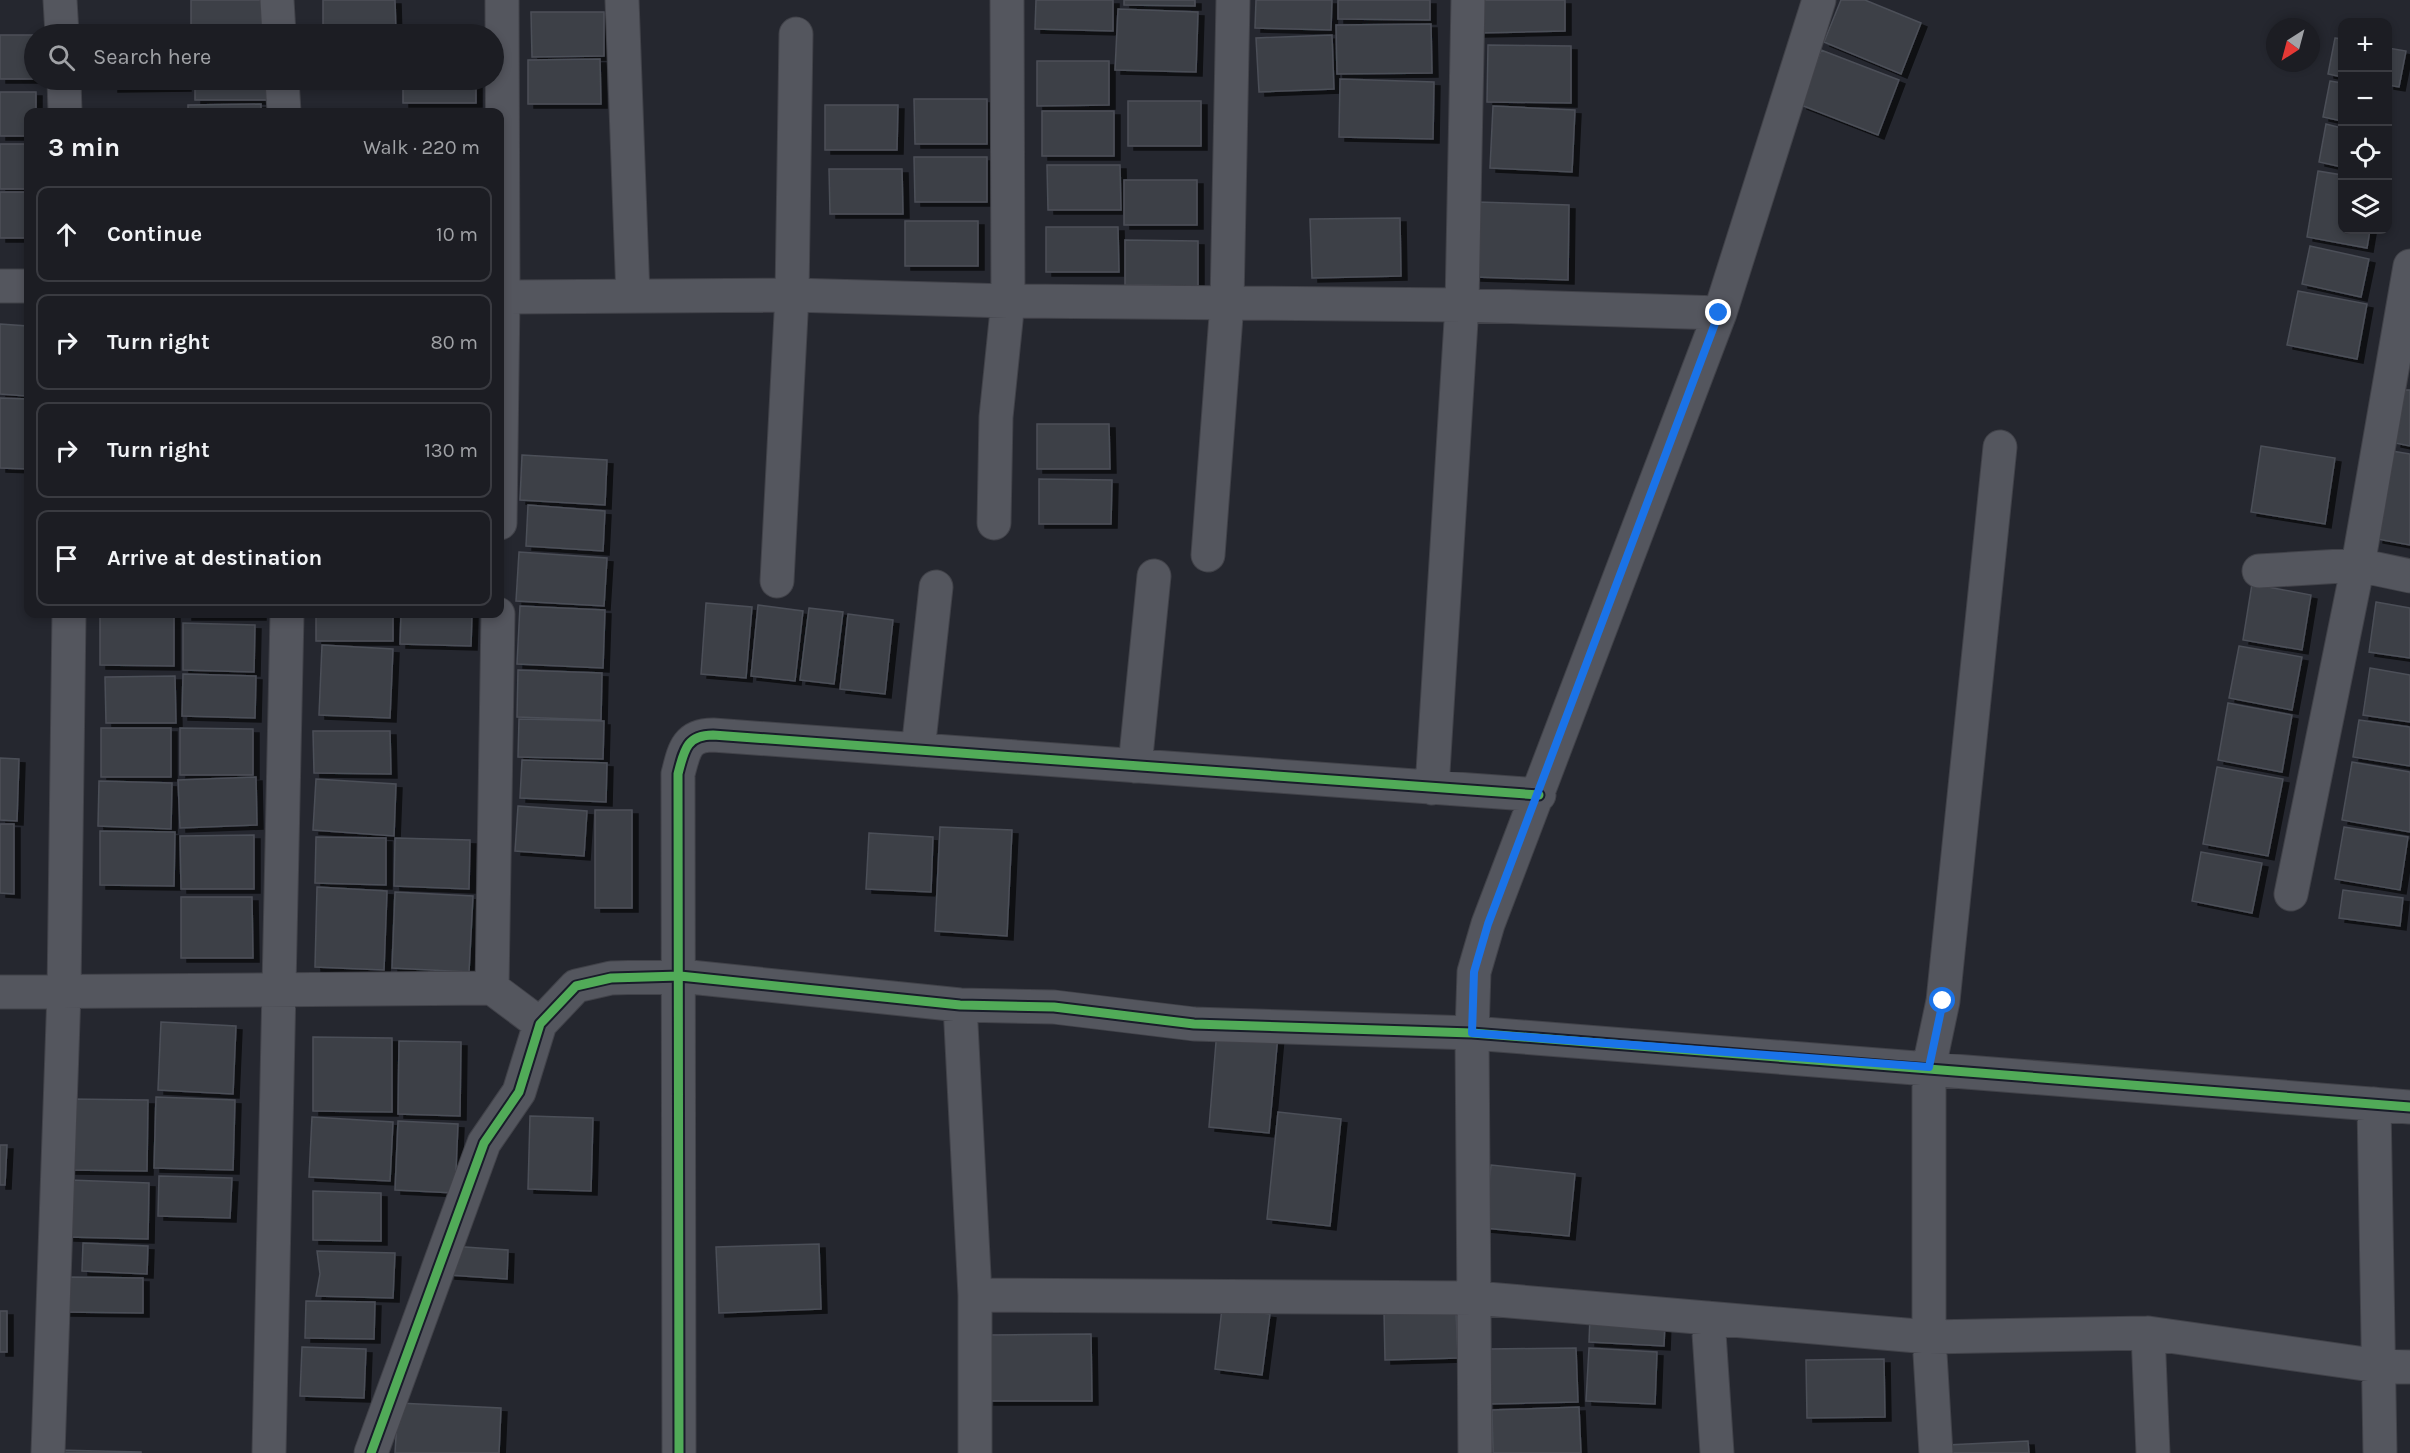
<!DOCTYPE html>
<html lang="en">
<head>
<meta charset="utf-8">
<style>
	:root { --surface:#1c1d23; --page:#25262b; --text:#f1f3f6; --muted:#a0a2a6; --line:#3a3b41 }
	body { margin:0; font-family:Karla,sans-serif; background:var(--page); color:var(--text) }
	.controls { position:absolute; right:18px; top:18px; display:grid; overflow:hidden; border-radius:12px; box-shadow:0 3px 9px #0003 }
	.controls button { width:54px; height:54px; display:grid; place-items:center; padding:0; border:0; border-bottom:2px solid var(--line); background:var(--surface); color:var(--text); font:30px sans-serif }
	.compass { position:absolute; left:2266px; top:18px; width:54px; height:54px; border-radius:50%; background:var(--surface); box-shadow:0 3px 9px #0003; rotate:216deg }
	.stop { position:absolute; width:18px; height:18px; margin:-14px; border:4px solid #1a73e8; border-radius:50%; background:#fff }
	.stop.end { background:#1a73e8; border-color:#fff; box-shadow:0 2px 6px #0008 }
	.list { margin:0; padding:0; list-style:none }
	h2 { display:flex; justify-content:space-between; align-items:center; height:78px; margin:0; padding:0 24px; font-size:26px }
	h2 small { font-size:20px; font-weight:400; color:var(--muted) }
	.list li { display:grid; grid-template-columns:39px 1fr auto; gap:18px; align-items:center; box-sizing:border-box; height:96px; margin:0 12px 12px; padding:0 12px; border:2px solid var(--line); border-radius:12px }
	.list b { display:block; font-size:22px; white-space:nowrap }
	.list em { font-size:20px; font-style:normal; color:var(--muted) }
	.icon { flex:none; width:33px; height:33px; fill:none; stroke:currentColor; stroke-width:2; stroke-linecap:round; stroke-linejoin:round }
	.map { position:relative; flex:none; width:2410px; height:1453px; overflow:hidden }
	.search { position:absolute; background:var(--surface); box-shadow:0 3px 9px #0003; left:24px; top:24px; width:480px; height:66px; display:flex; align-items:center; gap:15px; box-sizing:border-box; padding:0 21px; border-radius:33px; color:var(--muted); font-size:22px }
	.panel { position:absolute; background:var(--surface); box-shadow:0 3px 9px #0003; left:24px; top:108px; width:480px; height:510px; border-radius:12px }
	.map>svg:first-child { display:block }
</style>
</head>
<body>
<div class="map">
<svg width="2410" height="1453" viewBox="0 0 2410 1453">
	<defs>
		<filter id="shadow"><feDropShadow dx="6" dy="4" stdDeviation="0" flood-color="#0009"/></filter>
	</defs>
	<rect width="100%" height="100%" fill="#25272f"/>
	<path fill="#3d4047" stroke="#4c4f58" stroke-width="1.5" filter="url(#shadow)" d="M191 0H263V34H191Z
		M323 0H395L396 34H323Z
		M1036 0H1113V31L1035 29Z
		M1124 0H1195V6L1124 5Z
		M1256 0H1332L1331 30 1255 28Z
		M1338 0H1430V20L1338 19Z
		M1477 0H1565V31L1477 33Z
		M1841 0H1865L1921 23 1901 74 1824 42Z
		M1118 9 1198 12 1196 72 1115 70Z
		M531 12H604V56L532 57Z
		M1431 24 1432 73 1337 74 1336 25Z
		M0 35H34V79H0Z
		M1332 35 1334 89 1259 92 1256 38Z
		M2335 38 2342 39V77L2328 74Z
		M1488 45 1571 46V103L1487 102Z
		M2388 48 2406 51 2399 87 2388 85Z
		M1821 50 1899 80 1878 135 1801 105Z
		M600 59 601 104H528V60Z
		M1037 61H1109V105L1037 106Z
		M1340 79 1434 82 1433 139 1339 137Z
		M112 80H185V87L112 88Z
		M195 80H268V100H195Z
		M403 80H476V103H403Z
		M2330 81 2342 83V121L2323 117Z
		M0 92H36V112H28V136H0Z
		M914 99H987V144H915Z
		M1128 101H1201V146H1128Z
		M261 104V112H188V105Z
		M825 105H898L897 150H825Z
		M1493 106 1575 110 1572 172 1490 168Z
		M406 111H479V112H406Z
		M1042 111H1114V156H1042Z
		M2326 124 2342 128V167L2319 162Z
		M0 144H28V189H0Z
		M914 157H987V202H915Z
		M1047 165H1120L1121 210H1048Z
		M829 169H902L903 214H830Z
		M2318 171 2342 175V230H2370L2367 248 2307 237Z
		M1124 180H1197V225H1124Z
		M0 192H28V238H0Z
		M1477 202 1569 205 1568 280 1475 277Z
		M1400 218 1401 276 1312 278 1310 219Z
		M905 221H978V266H905Z
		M1046 227H1118L1119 272H1046Z
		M1125 240 1198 241V286L1125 285Z
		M2310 246 2369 259 2361 297 2302 284Z
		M2298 291 2367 304 2357 359 2287 345Z
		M0 324 28 326 26 396 0 394Z
		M2405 390H2410V446L2395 443Z
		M0 398 28 399V469L0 468Z
		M1037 424H1109L1110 469H1037Z
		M2261 446 2335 458 2325 524 2251 512Z
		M2392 451 2410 454V545L2377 539Z
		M522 455 607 460 605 505 520 500Z
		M1039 479 1112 480 1111 524H1039Z
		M528 505 605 511 603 551 526 546Z
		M519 552 607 558 604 606 516 601Z
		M2252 584 2311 595 2302 650 2243 640Z
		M2376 602 2410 608V658L2369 652Z
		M706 603 752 607 746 678 701 674Z
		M758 605 803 611 795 681 751 676Z
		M520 606 605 610 603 668 517 664Z
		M809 608 843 612 834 684 800 680Z
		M100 614H174V666L100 665Z
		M186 614H260V616H186Z
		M316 614H393V641H316Z
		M401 614H472L471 646 400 644Z
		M848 614 893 620 885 694 840 689Z
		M183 623 255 625 254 672 183 670Z
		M322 645 393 649 390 718 319 715Z
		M2239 646 2302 657 2292 710 2229 698Z
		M2370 668 2410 675V722L2363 715Z
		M518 670 602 673 601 720 517 717Z
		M183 674 256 676 255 718 182 716Z
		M175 676 176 723H106L105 677Z
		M2228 703 2292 715 2282 772 2218 760Z
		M519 719 604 721 603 759 518 757Z
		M2359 720 2410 727V766L2353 757Z
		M101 728H171V777H101Z
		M180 728 253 729V775H180Z
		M313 731H390L391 774 314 773Z
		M0 758 19 759 17 821 0 820Z
		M522 760 607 763 606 802 520 798Z
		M2352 762 2410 772V832L2342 820Z
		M2217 767 2283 779 2268 856 2203 844Z
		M256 777 257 825 180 828 178 780Z
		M316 779 396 784 394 836 313 830Z
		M99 781 172 783 171 829 98 826Z
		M518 806 587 811 584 856 515 851Z
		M595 810H632V908H595Z
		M0 824H14V894L0 893Z
		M940 827 1012 830 1007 936 935 931Z
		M2344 827 2408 837 2400 890 2335 879Z
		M100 831 175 832 174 886 100 885Z
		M869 833 933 837 931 892 866 889Z
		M254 835V889H181L180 836Z
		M316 837 386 838V885L315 883Z
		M395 838 470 840 469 889 394 886Z
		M2201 852 2262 863 2252 913 2192 901Z
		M317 887 387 891 384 970 315 967Z
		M2343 890 2403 898 2400 926 2339 918Z
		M395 892 473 896 469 972 392 968Z
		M181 897H252L253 958H181Z
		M161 1022 236 1026 233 1094 158 1090Z
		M1217 1030 1278 1035 1269 1133 1209 1127Z
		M313 1037 392 1038V1112L313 1111Z
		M399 1041 461 1042 460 1116 398 1114Z
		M156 1097 235 1100 233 1170 154 1168Z
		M69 1099 148 1100 147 1171 68 1170Z
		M1278 1112 1341 1119 1330 1226 1267 1219Z
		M530 1116 593 1118 591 1191 528 1189Z
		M312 1117 393 1122 390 1181 309 1177Z
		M398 1121 458 1124 455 1193 395 1190Z
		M0 1145H7L5 1185H0Z
		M1491 1165 1575 1174 1569 1236 1484 1228Z
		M159 1176 232 1178 230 1218 158 1216Z
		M69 1180 149 1183 148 1239 68 1237Z
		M313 1191 381 1193V1241L313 1240Z
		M83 1243 148 1246 147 1274 82 1271Z
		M819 1244 821 1309 719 1313 716 1247Z
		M450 1246 508 1250 507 1279 449 1275Z
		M317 1251 395 1253 393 1298 316 1296 320 1274Z
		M65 1277 143 1278V1313L64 1312Z
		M306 1301 375 1302 374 1339 305 1338Z
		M1222 1308 1270 1314 1262 1375 1215 1369Z
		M1456 1310 1458 1358 1385 1360 1384 1311Z
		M0 1311H7V1352H0Z
		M1590 1317 1665 1321 1664 1346 1589 1342Z
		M1091 1334 1092 1401H988V1335Z
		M302 1347 366 1349 364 1398 300 1396Z
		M1576 1348 1578 1402 1488 1404 1487 1349Z
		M1589 1348 1657 1352 1655 1404 1586 1401Z
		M1884 1359 1885 1417 1807 1418 1806 1360Z
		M398 1403 501 1408 499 1453H395Z
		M1579 1407 1581 1453H1493L1492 1410Z
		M2028 1441 2029 1453H1947V1445Z
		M55 1450 141 1452V1453H55Z"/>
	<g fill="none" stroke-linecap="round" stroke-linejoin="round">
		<defs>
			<path id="minor" d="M60 0 62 34
				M277 0 279 34
				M622 0 633 296
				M64 80 65 112
				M282 80 284 112
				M0 286H28
				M500 297 792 295 1008 301 1462 305 1720 313
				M500 523 503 297 502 0
				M994 523 996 417 1008 301 1007 0
				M1208 555 1227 303 1233 0
				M2259 571 2358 565 2410 576
				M777 581 792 295 796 34
				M918 750 936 587
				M1135 766 1154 576
				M1432 788 1462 305 1468 0
				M2291 894 2358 565 2410 266
				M492 988 498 614
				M0 992 492 988 540 1024
				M960 1005 975 1295V1453
				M2374 1104 2380 1453
				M975 1295 1475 1298 1929 1337 2148 1333 2379 1366 2410 1367
				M1708 1318 1717 1453
				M2148 1333 2153 1453
				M48 1453 64 992 69 614
				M269 1453 287 614
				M371 1453 484 1143 519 1092 540 1024 576 986 611 978 680 976 960 1005 1054 1007 1194 1024 1472 1033 2410 1107
				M679 1453 678 774C684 751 686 735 713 735L1539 795
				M1475 1453 1472 1033 1474 972 1488 924 1720 313 1819 0
				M1936 1453 1929 1337V1067L1943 1001 2000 447"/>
		</defs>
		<use href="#minor" stroke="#414249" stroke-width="35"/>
		<use href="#minor" stroke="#54565e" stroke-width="33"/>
		<defs>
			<path id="cycleway" d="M371 1453 484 1143 519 1092 540 1024 576 986 611 978 680 976 960 1005 1054 1007 1194 1024 1472 1033 2410 1107
				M679 1453 678 774C684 751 686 735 713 735L1539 795"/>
		</defs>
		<use href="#cycleway" stroke="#191d2a" stroke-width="13"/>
		<use href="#cycleway" stroke="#51ab58" stroke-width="9"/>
	</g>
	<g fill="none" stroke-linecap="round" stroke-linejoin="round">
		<path stroke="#1a73e8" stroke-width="8" d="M1719 313 1488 924 1474 972 1472 1033 1929 1067 1943 1001"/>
	</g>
</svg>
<div class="controls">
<button>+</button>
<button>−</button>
<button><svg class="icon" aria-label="locate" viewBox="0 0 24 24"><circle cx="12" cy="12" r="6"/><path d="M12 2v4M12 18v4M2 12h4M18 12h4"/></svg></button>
<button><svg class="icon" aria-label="layers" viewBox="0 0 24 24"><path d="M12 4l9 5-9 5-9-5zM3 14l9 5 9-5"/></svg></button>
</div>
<svg class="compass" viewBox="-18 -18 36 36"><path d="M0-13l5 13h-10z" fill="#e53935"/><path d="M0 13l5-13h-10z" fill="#a0a2a6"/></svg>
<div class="stop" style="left:1943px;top:1001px"></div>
<div class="stop end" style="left:1719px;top:313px"></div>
<div class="search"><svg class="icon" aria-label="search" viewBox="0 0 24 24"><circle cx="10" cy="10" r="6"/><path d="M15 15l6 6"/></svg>Search here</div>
<section class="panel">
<h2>3 min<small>Walk · 220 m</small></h2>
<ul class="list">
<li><svg class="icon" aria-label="ahead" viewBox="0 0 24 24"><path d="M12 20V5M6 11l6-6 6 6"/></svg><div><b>Continue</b></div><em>10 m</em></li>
<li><svg class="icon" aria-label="right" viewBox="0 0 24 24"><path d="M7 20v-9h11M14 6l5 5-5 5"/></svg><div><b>Turn right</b></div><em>80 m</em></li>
<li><svg class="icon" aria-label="right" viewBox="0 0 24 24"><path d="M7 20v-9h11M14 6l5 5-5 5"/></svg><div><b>Turn right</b></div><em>130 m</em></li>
<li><svg class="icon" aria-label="arrive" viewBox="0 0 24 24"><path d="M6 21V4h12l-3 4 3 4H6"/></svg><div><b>Arrive at destination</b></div></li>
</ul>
</section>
</div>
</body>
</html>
